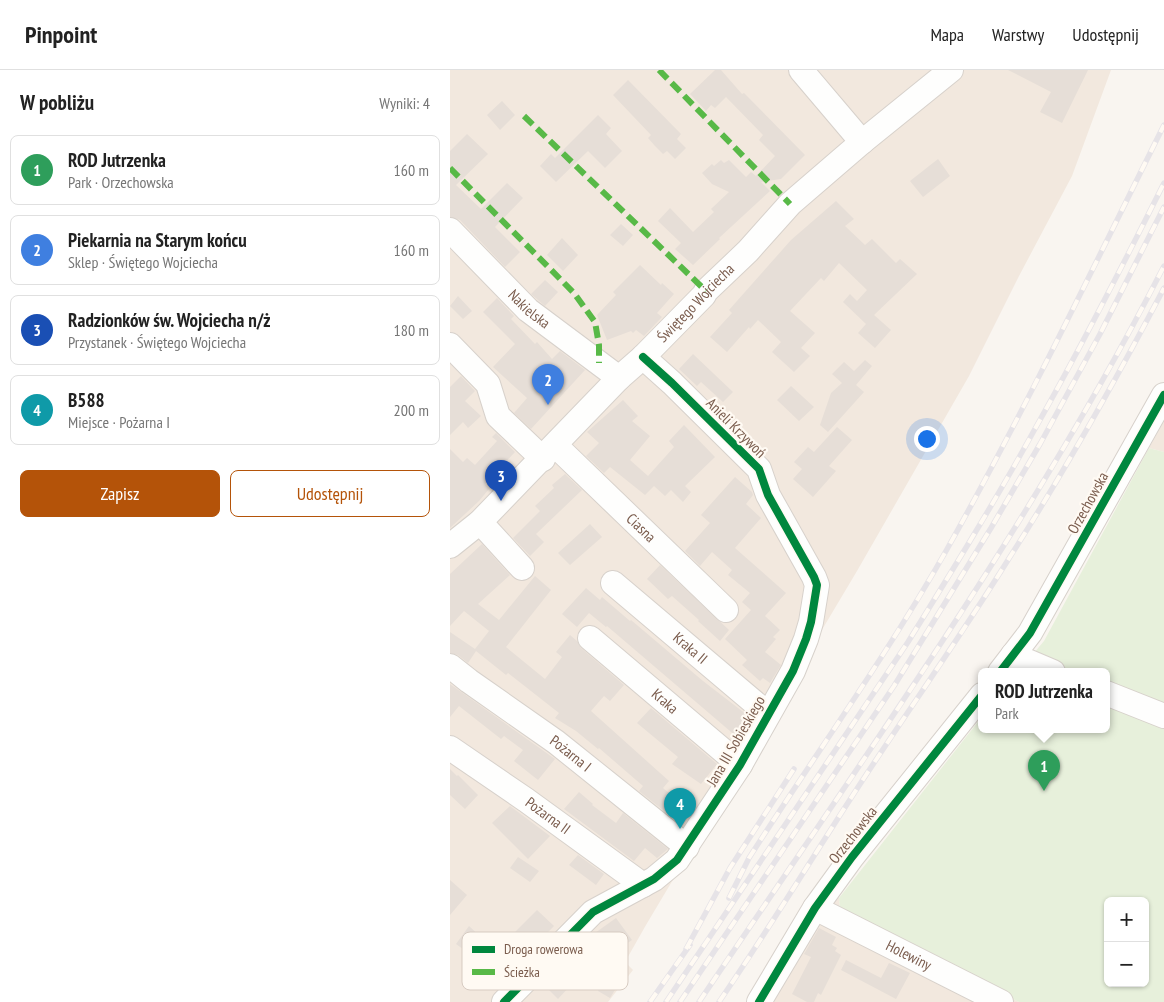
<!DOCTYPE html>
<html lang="pl">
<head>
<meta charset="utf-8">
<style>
	:root { --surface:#fff; --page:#f6f6f6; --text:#222; --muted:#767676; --line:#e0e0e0; --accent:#b45309 }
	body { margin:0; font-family:"PT Sans Narrow",sans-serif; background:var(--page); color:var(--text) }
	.controls { position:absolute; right:15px; bottom:15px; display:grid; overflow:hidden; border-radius:8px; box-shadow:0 1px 4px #0004 }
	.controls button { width:45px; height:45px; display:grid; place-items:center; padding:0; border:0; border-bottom:1px solid var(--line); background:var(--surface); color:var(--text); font:25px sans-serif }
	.you { position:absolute; left:476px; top:368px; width:18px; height:18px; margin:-12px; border:4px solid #fff; border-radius:50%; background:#1a73e8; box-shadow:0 0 0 8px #1a73e833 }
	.badge { display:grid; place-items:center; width:32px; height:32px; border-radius:50%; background:var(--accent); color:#fff; font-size:16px; font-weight:700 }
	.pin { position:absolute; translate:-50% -41px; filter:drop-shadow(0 1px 2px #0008) }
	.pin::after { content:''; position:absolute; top:26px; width:18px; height:15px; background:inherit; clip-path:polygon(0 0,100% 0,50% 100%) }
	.popup { position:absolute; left:528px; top:598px; width:132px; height:65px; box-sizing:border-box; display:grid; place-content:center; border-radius:8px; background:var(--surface); filter:drop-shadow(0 1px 4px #0005); font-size:16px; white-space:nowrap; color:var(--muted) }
	.popup b { font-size:19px; color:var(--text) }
	.popup::after { content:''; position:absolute; left:50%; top:100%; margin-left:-10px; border:10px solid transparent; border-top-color:var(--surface) }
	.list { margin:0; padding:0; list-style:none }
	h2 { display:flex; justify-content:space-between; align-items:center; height:65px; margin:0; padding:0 20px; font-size:21px }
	h2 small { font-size:16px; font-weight:400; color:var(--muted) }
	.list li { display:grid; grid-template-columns:32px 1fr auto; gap:15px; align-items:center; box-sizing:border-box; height:70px; margin:0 10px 10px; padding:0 10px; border:1px solid var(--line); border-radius:8px }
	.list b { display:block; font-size:19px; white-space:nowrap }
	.list p { margin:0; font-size:16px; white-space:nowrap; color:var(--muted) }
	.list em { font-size:16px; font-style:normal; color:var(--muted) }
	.actions { display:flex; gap:10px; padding:15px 20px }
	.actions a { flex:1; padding:11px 0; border:1px solid var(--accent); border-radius:8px; text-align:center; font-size:18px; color:var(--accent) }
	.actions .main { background:var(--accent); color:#fff }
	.map { position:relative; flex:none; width:714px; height:932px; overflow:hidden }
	header { display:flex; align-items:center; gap:30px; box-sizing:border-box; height:70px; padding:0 25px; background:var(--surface); border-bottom:1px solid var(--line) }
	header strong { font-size:24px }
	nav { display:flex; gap:28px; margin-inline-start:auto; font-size:18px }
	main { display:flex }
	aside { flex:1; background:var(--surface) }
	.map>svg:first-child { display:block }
</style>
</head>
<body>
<header>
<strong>Pinpoint</strong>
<nav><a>Mapa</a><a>Warstwy</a><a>Udostępnij</a></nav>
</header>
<main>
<aside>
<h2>W pobliżu<small>Wyniki: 4</small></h2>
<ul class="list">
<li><span class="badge" style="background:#2e9e5b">1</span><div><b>ROD Jutrzenka</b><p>Park · Orzechowska</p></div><em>160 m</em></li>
<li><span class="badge" style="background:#3f7fe0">2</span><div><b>Piekarnia na Starym końcu</b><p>Sklep · Świętego Wojciecha</p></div><em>160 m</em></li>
<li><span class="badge" style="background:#1a4fb4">3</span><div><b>Radzionków św. Wojciecha n/ż</b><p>Przystanek · Świętego Wojciecha</p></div><em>180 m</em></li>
<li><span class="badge" style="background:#0f9aa8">4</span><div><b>B588</b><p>Miejsce · Pożarna I</p></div><em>200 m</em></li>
</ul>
<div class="actions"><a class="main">Zapisz</a><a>Udostępnij</a></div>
</aside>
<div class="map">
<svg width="714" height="932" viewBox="0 0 714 932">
	<rect width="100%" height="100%" fill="#f9f5f0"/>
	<path fill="#f2e8de" d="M0 0H661L622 106 569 206 519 306 407 501 196 855 175 892 183 900 158 932H0Z
		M714 351V382L699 378Z
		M368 817 389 828 390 839 395 846 569 932H299Z"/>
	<path fill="#e7f0db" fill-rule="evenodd" d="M699 378 714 382V932H569L395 846 390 839 389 828 531 648 532 660H656V602H568L594 571ZM658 831H695V913H658Z"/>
	<path fill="#e6ded7" d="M265 0H271L292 24 294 23 355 85 331 109 311 112 320 121 269 168 270 169 243 195 225 179 231 173 208 151 220 138 243 162 264 142 261 139 279 122 262 114 252 103 262 94 264 96 271 90 274 93 279 90 296 107 301 102 306 106 325 86 309 70 313 65 276 27 265 38 261 35 256 41 240 24Z
		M558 0H638L612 53 590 42 601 22Z
		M178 10 231 64 227 69 236 78 225 89 217 81 213 84 205 76 198 68 201 65 163 25Z
		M52 31 65 45 50 60 37 45Z
		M148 45 161 58 156 64 172 81 155 98 138 81 106 112 90 96 101 84 105 88Z
		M17 64 38 84 6 115 31 139 57 113 73 128 45 157 70 182 55 197 10 150 0 147V81Z
		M488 89 500 106 473 127 460 111Z
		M386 131 404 149 395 156 415 175 422 169 446 193 450 189 467 204 424 245 441 260 425 278 408 263 416 254 393 232 400 224 407 231 417 220 389 193 374 211 371 208 340 241 365 263 351 278 360 286 344 302 322 282 331 272 308 250 300 259 299 257 277 282 260 267 282 243 279 240 341 170Z
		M171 154 183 165 173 176 160 165Z
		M112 168 128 185 113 201 97 185Z
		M190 195 211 215 212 213 224 224 207 243 212 247 194 266 186 260 183 263 181 261 157 270 147 245 166 225 163 222Z
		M95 210 108 222 95 236 81 224Z
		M8 226 22 241 13 249 0 236Z
		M47 228 64 246 61 249 85 274 87 272 102 289 110 281 135 300 81 359 64 343 77 328 43 297 65 274 33 242Z
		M243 284 283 322 273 332 251 312 247 316 229 299Z
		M415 290 422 296 406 315 414 322 378 362 370 355 381 323 392 313 382 304 394 292 404 301Z
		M11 306 25 321 15 331 31 346 18 358 13 352 0 365V317Z
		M341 316 364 337 349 351 327 330Z
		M173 330 188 346 182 351 200 366 180 390 198 406 224 377 219 371 234 355 265 387 235 416 241 422 233 432 221 420 215 426 204 416 195 425 160 397 154 403 136 386 149 373 137 362Z
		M387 357 402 370 379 396 386 401 363 427 343 409 352 399 344 392 358 377 364 382Z
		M46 363 65 382 35 414 39 419 29 431 0 458V379L13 392 17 388 25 395 47 371 42 367Z
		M115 404 132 420 86 464 94 472 80 486 63 468 90 441 85 436 104 418 102 415Z
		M285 407 302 422 303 425 296 434 311 448 285 478 336 523 315 546 330 560 323 567 326 569 315 582 331 595 320 613 313 608 310 611 292 595 297 590 275 569 301 540 292 532 300 523 278 505 282 500 262 482 250 496 235 481 260 453 251 445Z
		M140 454 152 467 120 495 108 483Z
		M32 474 60 505 28 534 49 550 85 506 101 520 56 577 95 609 112 587 106 582 120 565 127 571 131 578 174 615 160 631 154 626 141 641 219 711 213 718 239 740 229 752 233 756 189 721 193 716 149 678 148 679 126 661 105 648 109 643 58 603 56 605 26 581 18 593 8 585 0 583V562L25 579 39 561 14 541 0 556V504Z
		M210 495 279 560 270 571 248 551 249 550 222 526 218 529 197 509Z
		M136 518 150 530 152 527 180 551 181 550 253 611 301 648 287 667 157 556 156 557 139 543 127 557 112 544Z
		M0 614 105 689 88 710 64 691 73 680 54 666 51 669 9 636 0 647Z
		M201 638 267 694 251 714 222 694 228 687 187 653Z
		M0 699 7 706 8 705 28 725 15 739 0 725Z
		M129 722 143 734 142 735 166 753 173 743 218 779 207 788 195 778 184 791 114 739Z
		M60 736 100 766 78 789 42 753Z
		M128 785 154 804 146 815 119 795Z
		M68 787 89 801 80 812 60 798Z
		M0 810 17 825 0 845Z
		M87 840 104 856 77 884 74 880 39 919 23 904 32 893 6 874 19 856 46 881Z
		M166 848 182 870 154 889 138 868Z
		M369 858 386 867 382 875 387 878 385 881 391 885 371 925 368 923 364 932H357L342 924 361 887 354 884Z
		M118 887 133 902 108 929 92 913Z
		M396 890 431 908 439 893 460 903 446 929 391 900Z
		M159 903 171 910 160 928 148 921Z"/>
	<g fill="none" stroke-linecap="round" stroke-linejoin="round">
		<defs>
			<g id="minor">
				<path d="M351 0 412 72"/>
				<path id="s1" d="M0 160 78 240 169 308"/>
				<path d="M0 275 38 314 48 346 93 389"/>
				<path id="s2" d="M106 376 276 540"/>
				<path d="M30 452 72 498"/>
				<path id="s3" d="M0 476 30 452 169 308 193 287 254 225 256 221 298 181 340 134 412 72 501 0"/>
				<path id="s4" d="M163 513 318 644"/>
				<path id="s5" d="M140 568 290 695"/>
				<path d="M563 585 603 602"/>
				<path id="s6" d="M0 596 19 611 106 672 237 777"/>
				<path d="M550 602 580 563 714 325"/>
				<path d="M656 623 714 646"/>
				<path id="s7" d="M0 678 76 730 193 815"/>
				<path id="s8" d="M365 838 551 932"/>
				<path d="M54 932 143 842 204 809 227 790 290 695 343 601 356 569 361 552 367 515 364 507 318 425 309 399 222 313 193 287"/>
				<path d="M309 932 365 838 402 787 532 625"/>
			</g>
		</defs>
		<use href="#minor" stroke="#d7d1cb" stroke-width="26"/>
		<use href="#minor" stroke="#fefefd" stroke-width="24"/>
		<defs>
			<path id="rail" d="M279 828 299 788C364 686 436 587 496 481 574 342 643 198 714 55
				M236 879 280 798 344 699
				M200 932 240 875
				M216 932 458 572C502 501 546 430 586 357 631 277 673 195 714 113
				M230 932 444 616 541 458 590 374 650 264 714 137
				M249 932C411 691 582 455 714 196
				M269 932C319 859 365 783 414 708 462 635 512 564 558 490 614 402 666 310 714 218"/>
		</defs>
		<use href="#rail" stroke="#e6e3e7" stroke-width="5.5"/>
		<use href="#rail" stroke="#fffaf3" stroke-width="4" stroke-dasharray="11" stroke-linecap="butt"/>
		<path stroke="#58b947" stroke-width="6" stroke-dasharray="12 6" stroke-linecap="butt" d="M209 0 340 134
			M74 46 256 221
			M0 98 124 223 145 252 149 275V293"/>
		<defs>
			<path id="cycleway" d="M550 602 580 563 714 325
				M54 932 143 842 204 809 227 790 290 695 343 601 356 569 361 552 367 515 364 507 318 425 309 399 222 313 193 287
				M309 932 365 838 402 787 532 625"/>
		</defs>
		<use href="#cycleway" stroke="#fffaf3" stroke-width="11"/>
		<use href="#cycleway" stroke="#00873e" stroke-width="8"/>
	</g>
	<g text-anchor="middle" stroke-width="4.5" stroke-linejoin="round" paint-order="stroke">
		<g font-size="15" fill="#7a5c4d" stroke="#fffaf3">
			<text dy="5" stroke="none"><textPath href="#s3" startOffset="346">Świętego Wojciecha</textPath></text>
			<text dy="5" stroke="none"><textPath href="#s1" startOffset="112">Nakielska</textPath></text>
			<text transform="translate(286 358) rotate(45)" y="5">Anieli Krzywoń</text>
			<text transform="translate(638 433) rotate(-61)" y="5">Orzechowska</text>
			<text dy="5" stroke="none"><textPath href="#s2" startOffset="118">Ciasna</textPath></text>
			<text dy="5" stroke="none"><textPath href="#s4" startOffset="101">Kraka II</textPath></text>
			<text dy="5" stroke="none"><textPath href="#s5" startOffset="98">Kraka</textPath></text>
			<text transform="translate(286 671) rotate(-60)" y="5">Jana III Sobieskiego</text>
			<text dy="5" stroke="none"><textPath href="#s6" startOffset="149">Pożarna I</textPath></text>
			<text dy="5" stroke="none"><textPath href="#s7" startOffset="119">Pożarna II</textPath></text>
			<text transform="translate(403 765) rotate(-52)" y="5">Orzechowska</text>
			<text dy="5" stroke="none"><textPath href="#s8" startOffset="105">Holewiny</textPath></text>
		</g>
	</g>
	<rect x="12" y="862" width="166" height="58" rx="8" fill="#fffaf3" stroke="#d7cbc1" stroke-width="1"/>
	<rect x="22" y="876" width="23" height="7" fill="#00873e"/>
	<rect x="22" y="899" width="23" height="6" fill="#58b947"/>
	<g font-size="14" fill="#7a5c4d">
		<text x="54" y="884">Droga rowerowa</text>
		<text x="54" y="907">Ścieżka</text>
	</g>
</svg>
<div class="controls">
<button>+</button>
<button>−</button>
</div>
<div class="you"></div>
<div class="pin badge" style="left:594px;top:721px;background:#2e9e5b">1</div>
<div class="popup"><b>ROD Jutrzenka</b>Park</div>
<div class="pin badge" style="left:98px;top:335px;background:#3f7fe0">2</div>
<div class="pin badge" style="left:51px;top:431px;background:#1a4fb4">3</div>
<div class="pin badge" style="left:230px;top:759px;background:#0f9aa8">4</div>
</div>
</main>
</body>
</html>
